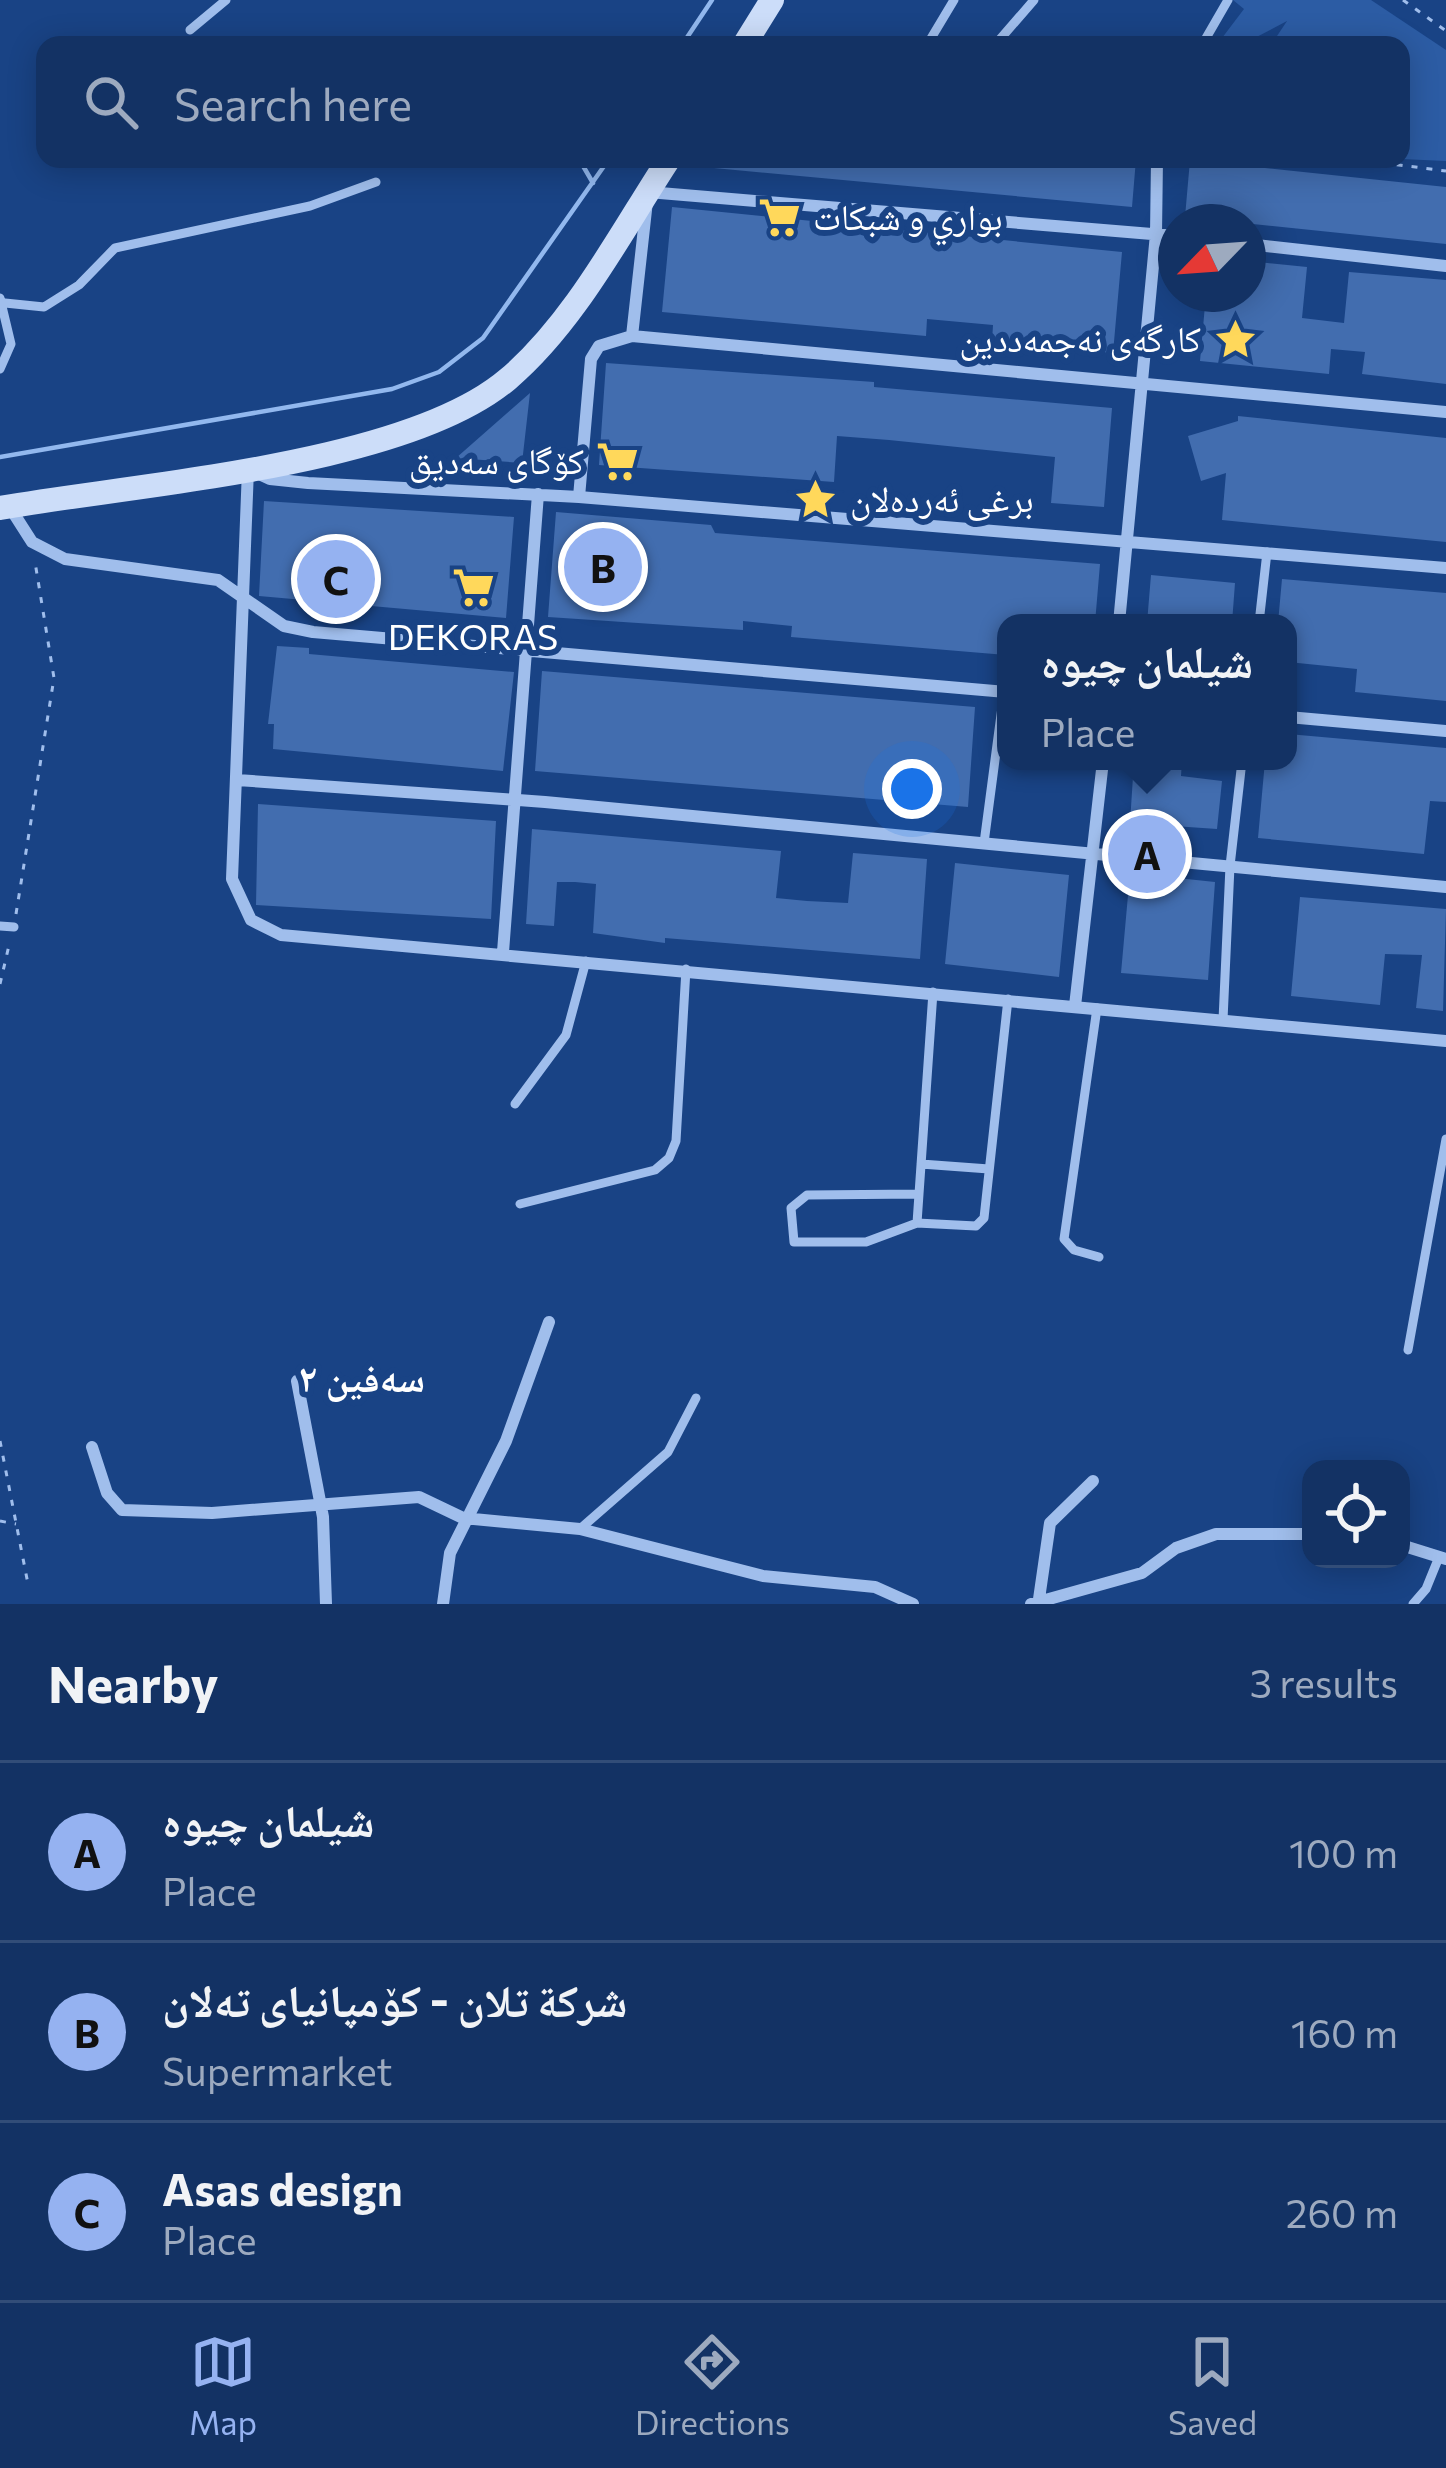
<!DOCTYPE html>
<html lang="en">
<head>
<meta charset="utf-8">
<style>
	:root { --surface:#133264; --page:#203e6d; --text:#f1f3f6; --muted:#9daabf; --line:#324d78; --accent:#95b2f1 }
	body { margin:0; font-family:Commissioner,"Noto Naskh Arabic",sans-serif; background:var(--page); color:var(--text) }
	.controls { position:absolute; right:36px; bottom:36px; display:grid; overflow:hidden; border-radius:24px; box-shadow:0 6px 30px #0003 }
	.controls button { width:108px; height:108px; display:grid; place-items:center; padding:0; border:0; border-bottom:3px solid var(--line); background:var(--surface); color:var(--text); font:60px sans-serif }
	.compass { position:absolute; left:1158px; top:204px; width:108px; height:108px; border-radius:50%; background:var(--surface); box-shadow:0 6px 30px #0003; rotate:245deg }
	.you { position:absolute; left:912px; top:789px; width:42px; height:42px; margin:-30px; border:9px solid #fff; border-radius:50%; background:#1a73e8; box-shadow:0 0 0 18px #1a73e833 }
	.badge { display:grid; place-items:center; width:78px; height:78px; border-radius:50%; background:var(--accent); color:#111; font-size:39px; font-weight:700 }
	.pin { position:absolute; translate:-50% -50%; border:6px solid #fff; box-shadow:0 3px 12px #0006 }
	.popup { position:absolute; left:997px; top:614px; width:300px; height:156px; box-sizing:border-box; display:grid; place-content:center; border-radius:24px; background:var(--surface); filter:drop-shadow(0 3px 9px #0005); font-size:39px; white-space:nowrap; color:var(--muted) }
	.popup b { font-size:45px; color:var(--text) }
	.popup::after { content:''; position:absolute; left:50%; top:100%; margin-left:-24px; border:24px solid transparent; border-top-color:var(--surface) }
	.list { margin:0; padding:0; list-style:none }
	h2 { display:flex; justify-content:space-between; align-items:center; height:156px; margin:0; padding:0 48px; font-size:51px }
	h2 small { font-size:39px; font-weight:400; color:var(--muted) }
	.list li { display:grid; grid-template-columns:78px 1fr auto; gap:36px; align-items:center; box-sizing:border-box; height:180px; padding:0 48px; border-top:3px solid var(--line) }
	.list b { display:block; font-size:45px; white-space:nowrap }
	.list p { margin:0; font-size:39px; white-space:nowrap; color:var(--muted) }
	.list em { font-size:39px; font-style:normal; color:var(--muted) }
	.icon { flex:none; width:66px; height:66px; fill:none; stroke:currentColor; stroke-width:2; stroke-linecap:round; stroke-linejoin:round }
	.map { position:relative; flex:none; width:1446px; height:1604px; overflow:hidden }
	.search { position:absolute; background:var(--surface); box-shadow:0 6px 30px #0003; left:36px; right:36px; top:36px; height:132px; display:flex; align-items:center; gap:30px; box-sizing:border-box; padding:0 42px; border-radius:24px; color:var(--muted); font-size:45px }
	.sheet { height:696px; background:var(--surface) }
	nav { display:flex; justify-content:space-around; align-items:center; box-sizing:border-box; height:168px; border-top:3px solid var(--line); background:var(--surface); font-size:33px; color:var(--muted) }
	nav a { display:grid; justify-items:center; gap:6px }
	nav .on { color:var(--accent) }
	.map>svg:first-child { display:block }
</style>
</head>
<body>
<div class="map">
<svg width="1446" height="1604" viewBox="0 0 1446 1604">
	<rect width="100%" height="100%" fill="#194385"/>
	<path fill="#2c5ca4" d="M1233 0H1371L1446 50V161L1401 159V45H1271L1287 21 1247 42 1227 44 1222 38 1244 9Z"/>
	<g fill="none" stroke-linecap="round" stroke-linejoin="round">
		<path stroke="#92b8ee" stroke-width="4.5" d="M682 45 712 0
			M579 159 593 183
			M0 457 392 389 439 372 483 338 609 159"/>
	</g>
	<path fill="#426daf" d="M715 159H1136L1132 207 714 168Z
		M1190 160 1446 187V244L1185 217Z
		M672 207 1122 252 1113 353 992 342 993 325 927 319 926 336 662 312Z
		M1248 261 1307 267 1302 318 1344 323 1349 272 1446 280V384L1362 374 1365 352 1331 349 1329 374 1200 361 1206 294H1248Z
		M606 363 874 382V387L1112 408 1104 507 1051 503 1055 457 889 440 837 436 834 482 599 465Z
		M530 393 522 463 456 458Z
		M1238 416 1446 438V542L1222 520 1226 473 1201 481 1188 436 1238 421Z
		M264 501 514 517 506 618 259 596Z
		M556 512 711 525 715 533 1100 564 1095 623H1006V655L791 637 792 626 743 621V630L548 617Z
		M1151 575 1235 583 1232 623H1147Z
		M1282 579 1446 593V701L1355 692 1357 669 1288 662V623H1278Z
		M277 646 309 648V654L514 672 503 771 273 749 274 724H268Z
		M542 671 975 707 968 807 535 771Z
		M1288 734 1446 748V802L1430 801 1424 854 1258 838 1265 761H1288Z
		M1134 761H1182L1181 776 1222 781 1217 829 1130 823Z
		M258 804 496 821 491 919 256 905Z
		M532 829 781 851 776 898 807 901 848 903 853 853 927 859 920 959 665 938V943L593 933 596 884 575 882H557L554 926 526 924Z
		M955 863 1069 875 1059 977 945 964Z
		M1130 873 1215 882 1208 980 1121 973Z
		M1300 897 1446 909 1443 1011 1416 1008 1422 955 1385 954 1380 1005 1291 996Z"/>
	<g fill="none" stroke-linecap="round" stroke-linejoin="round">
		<path stroke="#a0beec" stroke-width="3" stroke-dasharray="6 9" stroke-linecap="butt" d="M1403 0 1446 31
			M1352 159 1446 171
			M16 914 54 678 35 562
			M0 984 10 941
			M0 1441 28 1584
			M0 1521 16 1524"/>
		<path stroke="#a0beec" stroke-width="9" d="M190 30 226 0
			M927 45 954 0
			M995 45 1034 0
			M1202 45 1228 0
			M0 298 11 344 0 369
			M5 303 44 307 79 285 115 248 310 206 376 182
			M1259 623 1267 552
			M984 843 1004 692
			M0 926 14 927
			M1097 1008 1064 1239 1074 1250 1099 1257
			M1223 1020 1230 866 1242 761
			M515 1104 566 1035 586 961
			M921 1164 989 1169
			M919 1194 807 1195 791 1208 794 1242H866L917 1223 919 1194 933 992
			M520 1204 655 1170 669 1158 676 1141 686 969
			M917 1223 976 1226 984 1218 1008 999
			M1408 1350 1446 1139
			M580 1529 668 1452 696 1398
			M1413 1604 1426 1589 1439 1557"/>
		<path stroke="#a0beec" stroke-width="12" d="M1176 236 648 192 632 336 1446 412
			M1248 244 1446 266
			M579 497 591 359 599 346 632 336
			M9 506 32 542 65 559 218 580 284 626 313 632 1006 692
			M1446 568 579 497 308 483 270 479 248 469 232 879 251 920 281 935 1446 1041
			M1119 623 1156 234 1157 159
			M1288 717 1446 731
			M237 780 545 802 1446 887
			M503 952 538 494
			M1075 1006 1103 761
			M297 1381 323 1517 326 1604
			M92 1447 107 1493 122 1510 212 1513 419 1497 463 1518 580 1529 763 1576 875 1587 913 1604
			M1401 1545 1446 1559
			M1039 1599 1050 1523 1093 1481
			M443 1604 450 1553 506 1441 549 1322
			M1031 1604 1142 1573 1176 1548 1216 1534H1311"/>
		<path stroke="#ccddf9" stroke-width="24" d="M744 45 772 0
			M0 508C135 484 406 466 508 379 575 322 621 232 669 159"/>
	</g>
	<defs>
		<symbol id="supermarket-bare" viewBox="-9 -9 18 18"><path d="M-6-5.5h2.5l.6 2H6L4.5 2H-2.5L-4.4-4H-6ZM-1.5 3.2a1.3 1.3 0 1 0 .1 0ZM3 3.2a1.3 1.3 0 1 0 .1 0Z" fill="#ffd85b" stroke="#194385" stroke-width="2.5" paint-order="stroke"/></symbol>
		<symbol id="sight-bare" viewBox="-9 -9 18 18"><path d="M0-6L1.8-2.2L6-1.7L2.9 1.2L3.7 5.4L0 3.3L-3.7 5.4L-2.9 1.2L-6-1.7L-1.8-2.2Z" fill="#ffd85b" stroke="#194385" stroke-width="2.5" paint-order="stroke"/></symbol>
	</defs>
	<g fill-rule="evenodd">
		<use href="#supermarket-bare" x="750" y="188" width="59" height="59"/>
		<use href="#sight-bare" x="1206" y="310" width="59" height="59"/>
		<use href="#supermarket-bare" x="588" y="432" width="59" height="59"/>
		<use href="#sight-bare" x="786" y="470" width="59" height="59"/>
		<use href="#supermarket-bare" x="444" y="558" width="59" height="59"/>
	</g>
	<g text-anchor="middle" stroke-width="12" stroke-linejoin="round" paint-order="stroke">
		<g font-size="36" fill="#fff" stroke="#194385" text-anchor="start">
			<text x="813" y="230">بواري و شبكات</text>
			<text x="1201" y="352" text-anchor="end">کارگەی نەجمەددین</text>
			<text x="584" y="474" text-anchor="end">کۆگای سەدیق</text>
			<text x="850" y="512">برغی ئەردەلان</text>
			<text x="473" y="650" text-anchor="middle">DEKORAS</text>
		</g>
		<g font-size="39" font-weight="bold" fill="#fff" stroke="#194385">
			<text x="362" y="1392">سەفین ٢</text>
		</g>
	</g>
</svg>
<div class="controls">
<button><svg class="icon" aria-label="locate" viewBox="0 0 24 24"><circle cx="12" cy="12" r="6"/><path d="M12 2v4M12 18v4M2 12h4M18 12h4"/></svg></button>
</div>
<svg class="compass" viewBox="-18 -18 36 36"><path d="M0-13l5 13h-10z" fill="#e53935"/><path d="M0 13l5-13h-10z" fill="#9daabf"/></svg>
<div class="you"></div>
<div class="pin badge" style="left:1147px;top:854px">A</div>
<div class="popup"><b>شيلمان چیوه</b>Place</div>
<div class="pin badge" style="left:603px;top:567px">B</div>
<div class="pin badge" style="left:336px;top:579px">C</div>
<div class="search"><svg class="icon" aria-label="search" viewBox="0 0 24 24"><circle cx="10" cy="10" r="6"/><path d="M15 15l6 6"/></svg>Search here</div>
</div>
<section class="sheet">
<h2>Nearby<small>3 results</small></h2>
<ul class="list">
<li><span class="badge">A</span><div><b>شيلمان چیوه</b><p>Place</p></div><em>100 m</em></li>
<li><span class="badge">B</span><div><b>شركة تلان - کۆمپانیای تەلان</b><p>Supermarket</p></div><em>160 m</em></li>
<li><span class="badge">C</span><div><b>Asas design</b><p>Place</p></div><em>260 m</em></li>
</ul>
</section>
<nav>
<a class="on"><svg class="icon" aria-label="map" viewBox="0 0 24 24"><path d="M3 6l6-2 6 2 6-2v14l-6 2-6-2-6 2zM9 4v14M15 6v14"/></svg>Map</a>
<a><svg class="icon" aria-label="directions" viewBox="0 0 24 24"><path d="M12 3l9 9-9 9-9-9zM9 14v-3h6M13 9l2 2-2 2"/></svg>Directions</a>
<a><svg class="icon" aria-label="saved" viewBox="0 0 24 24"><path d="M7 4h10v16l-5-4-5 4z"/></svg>Saved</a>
</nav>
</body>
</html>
